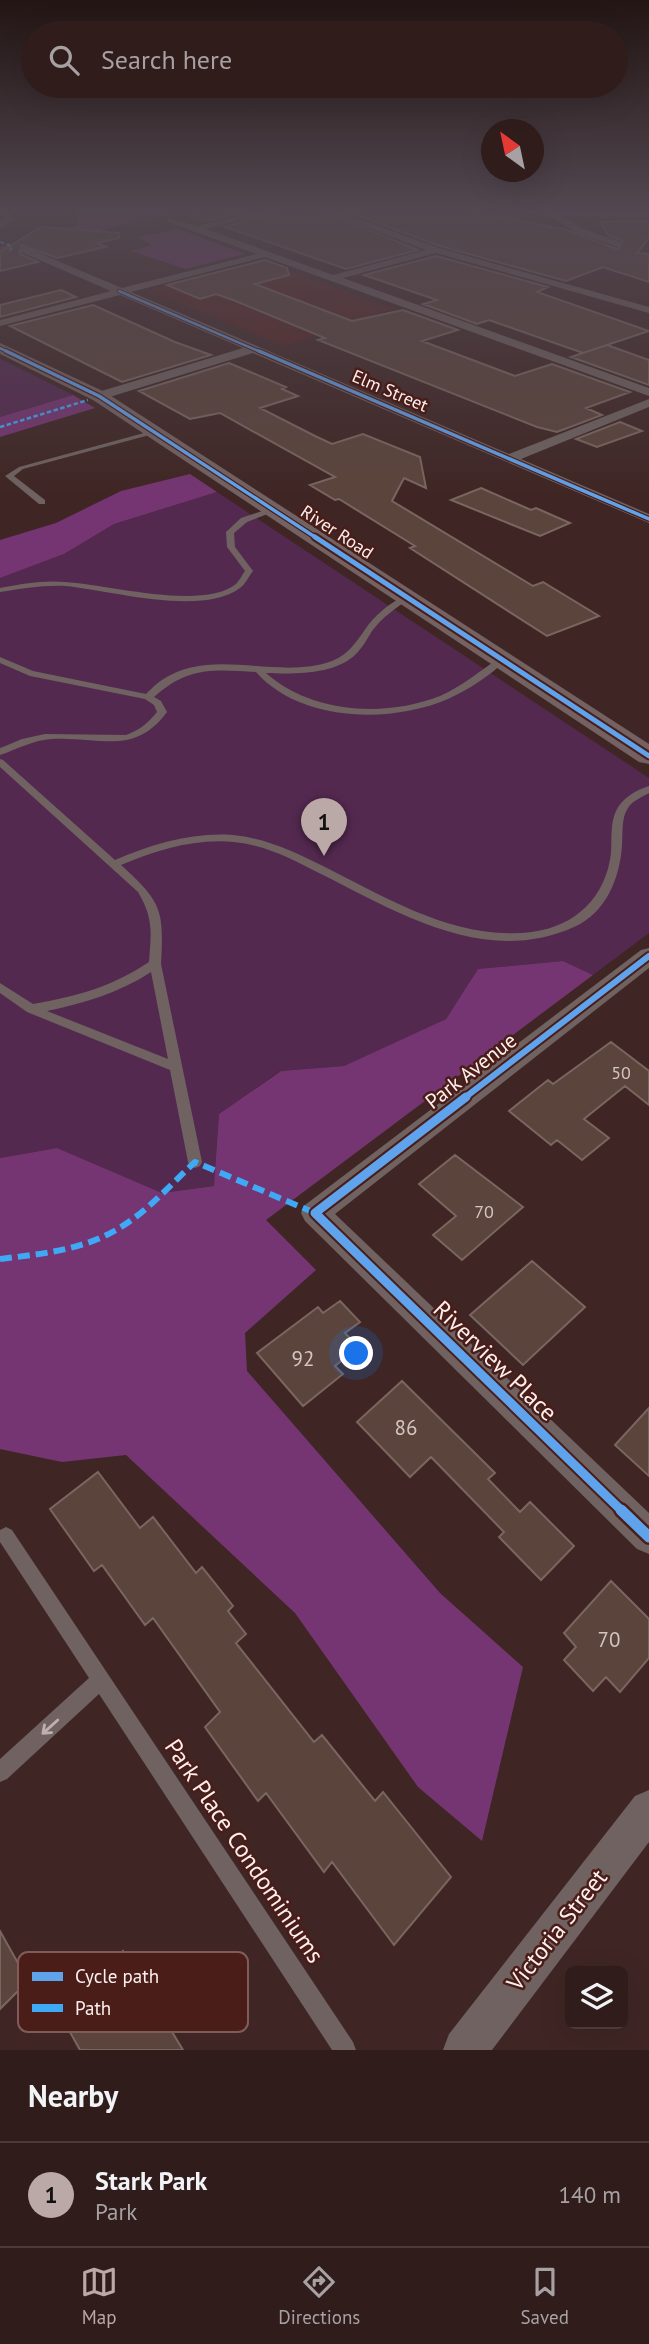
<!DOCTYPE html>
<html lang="en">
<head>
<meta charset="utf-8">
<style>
	:root { --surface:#2f1c1b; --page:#372524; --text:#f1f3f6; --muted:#a7a1a3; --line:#4a3a3a; --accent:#baa9a7 }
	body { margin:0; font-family:"PT Sans",sans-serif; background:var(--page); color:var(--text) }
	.controls { position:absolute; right:21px; bottom:21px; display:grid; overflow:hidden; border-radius:10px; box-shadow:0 7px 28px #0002 }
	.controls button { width:63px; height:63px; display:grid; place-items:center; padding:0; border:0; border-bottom:2px solid var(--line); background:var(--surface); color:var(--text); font:35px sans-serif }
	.compass { position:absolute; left:481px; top:119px; width:63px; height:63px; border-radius:50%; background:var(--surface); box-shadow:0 7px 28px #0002; rotate:327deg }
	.you { position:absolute; left:357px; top:1354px; width:24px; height:24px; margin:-18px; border:5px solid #fff; border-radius:50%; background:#1a73e8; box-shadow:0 0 0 10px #1a73e833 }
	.badge { display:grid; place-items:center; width:46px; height:46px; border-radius:50%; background:var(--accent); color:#111; font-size:23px; font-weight:700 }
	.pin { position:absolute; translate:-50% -58px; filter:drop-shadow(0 2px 4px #0008) }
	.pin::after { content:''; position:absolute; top:37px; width:24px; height:21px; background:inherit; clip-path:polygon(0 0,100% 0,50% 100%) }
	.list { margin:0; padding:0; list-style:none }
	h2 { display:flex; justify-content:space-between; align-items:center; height:91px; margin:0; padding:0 28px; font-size:30px }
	h2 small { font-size:23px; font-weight:400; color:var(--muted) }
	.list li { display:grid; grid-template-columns:46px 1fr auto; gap:21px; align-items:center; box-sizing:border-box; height:105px; padding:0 28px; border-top:2px solid var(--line) }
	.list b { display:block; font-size:26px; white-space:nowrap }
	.list p { margin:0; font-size:23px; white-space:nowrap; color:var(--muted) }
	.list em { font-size:23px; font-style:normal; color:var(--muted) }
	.icon { flex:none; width:38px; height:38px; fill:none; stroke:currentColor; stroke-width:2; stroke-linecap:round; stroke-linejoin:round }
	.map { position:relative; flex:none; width:649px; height:2050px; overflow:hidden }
	.search { position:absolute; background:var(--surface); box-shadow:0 7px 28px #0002; left:21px; right:21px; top:21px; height:77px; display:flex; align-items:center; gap:18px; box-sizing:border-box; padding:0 24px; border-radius:38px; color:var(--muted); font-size:26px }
	.sheet { height:196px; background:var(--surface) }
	nav { display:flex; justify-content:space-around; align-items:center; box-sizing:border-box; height:98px; border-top:2px solid var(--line); background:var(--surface); font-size:19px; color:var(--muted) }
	nav a { display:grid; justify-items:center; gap:4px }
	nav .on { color:var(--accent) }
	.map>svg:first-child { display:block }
</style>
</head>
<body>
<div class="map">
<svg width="649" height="2050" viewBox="0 0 649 2050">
	<rect width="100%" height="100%" fill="#3f2624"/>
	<path fill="#54231f" d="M262 259 380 305 397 308 351 321 357 324 283 346 148 290Z"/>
	<path fill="#542950" d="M0 359H1L73 395 0 417Z
		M217 492 649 778V933L593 975 563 961 478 969 446 1019 344 1066 280 1071 219 1114 214 1186 162 1193 57 1148 0 1158V578L64 554 114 524Z"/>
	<path fill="#753572" d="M77 209H187L35 247 0 253V247L55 236 78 224Z
		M179 229 245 254 186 269 131 251 152 245 137 237Z
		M73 395 95 408 0 437V417Z
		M190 474 217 492 114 524 64 554 0 578V540L56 523 121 491Z
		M563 961 593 975 266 1220 316 1270 245 1333 247 1371 440 1593 523 1667 482 1841 418 1787 295 1613 126 1455 62 1462 0 1449V1158L57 1148 162 1193 214 1186 219 1114 281 1071 344 1066 446 1019 478 969Z"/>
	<path fill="#5b443b" stroke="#7a6660" stroke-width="2" d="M185 209H255L208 221 184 212Z
		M285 209H317L418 250 346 269 225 227Z
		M340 209H462L567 230 617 249 623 241 608 235 600 222 649 221V238L637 253 649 254V282L603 267 566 281 440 246Z
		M41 227 119 233V238L97 243 106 247 57 258 21 245 20 254 38 262 0 271V252Z
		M436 256 548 287 537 292 649 331 583 353 489 320 477 324 423 304 437 300 364 275Z
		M265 260 287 268 289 275 255 284 352 321 403 310 458 330 422 341 515 376 552 364 630 392 586 408 602 415 557 432 537 427 318 340 325 338 233 300 216 294 200 299 167 285Z
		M61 290 76 297 0 317V305Z
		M93 305 175 342 211 355 122 382 10 326Z
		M607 345 649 360V385L571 357Z
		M229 363 286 387 282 389 298 396 260 408 315 436 332 444 363 434 420 457 426 488 404 478 392 501 533 586 543 582 599 616 547 636 410 548 415 546 339 499 335 500 310 485 335 477 220 413 190 419 139 391Z
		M620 422 642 431 597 447 576 439Z
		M481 488 531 510 536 508 570 523 540 536 451 500Z
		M611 1042 649 1071V1105L625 1086 584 1119 609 1138 582 1160 557 1140 551 1145 509 1111 548 1080 553 1084Z
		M455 1155 523 1207 462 1260 433 1235 456 1216 419 1184Z
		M532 1261 585 1307 523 1365 470 1315Z
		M340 1301 360 1322 345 1333 358 1347 335 1366 343 1374 303 1406 257 1353 318 1307 323 1313Z
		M402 1381 495 1473 488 1479 520 1512 530 1502 574 1546 541 1580 499 1537 504 1532 431 1457 410 1477 357 1422Z
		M649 1408V1476L615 1445Z
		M98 1472 140 1528 153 1517 196 1573 202 1567 233 1606 228 1611 246 1634 236 1643 314 1742 322 1735 375 1801 383 1792 451 1877 394 1945 332 1862 324 1872 266 1793 258 1801 205 1727 220 1712 153 1618 145 1625 102 1565 94 1571 50 1509Z
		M611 1581 649 1619V1658L620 1692 606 1677 593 1691 564 1660 576 1647 564 1633Z
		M0 1931 28 1981 0 2009Z
		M123 1951 183 2050H80L61 2016Z"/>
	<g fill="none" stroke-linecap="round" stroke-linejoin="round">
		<path fill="#6f6260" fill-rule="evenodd" d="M155 430 158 432 157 433 23 469 14 476 45 500V504H39L5 476 19 467Z
			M271 508 278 510 247 522 234 533 235 547 253 571C249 576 245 585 240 588 201 617 110 590 65 586 43 585 21 589 0 592V588C21 584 43 580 65 582 105 584 203 611 236 584 239 581 242 575 245 571L227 547 226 532 241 518Z
			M407 595H410V599C395 608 383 617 372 631 367 639 363 647 356 654 335 675 294 674 266 673 311 713 384 718 440 696 461 687 480 671 499 658L506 660C491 675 468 690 448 699 390 724 300 722 256 672 213 669 187 667 154 697L161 701 167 712C134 757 98 736 52 739 33 740 18 749 0 755V748L3 747 22 739 45 734 126 735C140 730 148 723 157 712L154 705 145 699 30 676 0 663V657L33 671 146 694C151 689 157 683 162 680 212 646 278 681 332 661 350 654 358 639 369 624 379 612 392 601 407 595Z
			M0 759 3 760 115 860C152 844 193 832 233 835 265 838 295 852 323 866 389 899 456 941 532 932 576 926 606 897 611 853 612 839 610 824 616 811 622 798 636 790 649 786V793C642 797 632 801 628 808 621 818 623 833 622 845 620 878 606 913 574 927 485 967 397 912 319 873 292 859 265 845 234 842 195 838 157 850 121 865 162 902 164 910 161 964L202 1162 200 1166 195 1168 190 1166 188 1162 170 1070 27 1012 0 993V983L33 1004C78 996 111 987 149 962 151 933 154 919 138 892L0 767ZM151 972 168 1059 47 1011C84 1003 119 993 151 972Z
			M6 1527 12 1530 353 2042 356 2050H332L99 1694 7 1779 0 1782V1759L89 1678 0 1542V1530Z"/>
		<path fill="#6f6260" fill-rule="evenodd" d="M0 209H9L14 220 0 229V222L4 219Z
			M267 209H283L206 229 333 275 426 250 319 209H332L439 248 649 307V313L436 253 343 278 649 388V396L265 257 131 292 509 454 649 399V407L521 459 649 514V523L253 353 103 399H95V393L243 348 120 295 0 326V320L111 291 21 252V248H27L122 288 256 254 168 222V218L197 226Z
			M501 209 649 211V217L562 216 581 228 621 242 618 247 575 232 549 215Z
			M649 948V968L335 1214 649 1513V1554L637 1549 305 1221 301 1213 305 1205 641 950Z
			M649 1790V1842L492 2050H443L449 2034 635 1796Z"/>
		<path fill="#736261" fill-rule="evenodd" d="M0 343 105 392 649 744V764L639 762 93 400 0 354Z"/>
		<path stroke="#3fa9f5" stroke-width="2.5" stroke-dasharray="4.5 2.5" stroke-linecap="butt" d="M0 242 12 246 10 251
			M0 427 88 400"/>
		<path stroke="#3fa9f5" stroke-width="6" stroke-dasharray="12 6" stroke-linecap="butt" d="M0 1259C41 1254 85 1250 121 1227 149 1210 171 1184 195 1162L315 1213"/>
		<defs>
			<path id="cycleway-far5" d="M119 291 263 353
				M0 348 10 353"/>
			<path id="cycleway-far4" d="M6 351 99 396 318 539
				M259 351 649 519"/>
			<path id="cycleway-far3" d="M315 537 649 756"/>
			<path id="cycleway-far2" d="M463 1099 649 956"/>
			<path id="cycleway-far1" d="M466 1097 315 1213 623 1512"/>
			<path id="cycleway" d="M621 1510 649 1537"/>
		</defs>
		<use href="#cycleway-far5" stroke="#4a1d19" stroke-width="4.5"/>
		<use href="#cycleway-far4" stroke="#4a1d19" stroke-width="6"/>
		<use href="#cycleway-far3" stroke="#4a1d19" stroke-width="9"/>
		<use href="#cycleway-far2" stroke="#4a1d19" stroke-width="10"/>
		<use href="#cycleway-far1" stroke="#4a1d19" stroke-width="13"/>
		<use href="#cycleway" stroke="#4a1d19" stroke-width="16"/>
		<use href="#cycleway-far5" stroke="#60a3ed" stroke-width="2.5"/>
		<use href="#cycleway-far4" stroke="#60a3ed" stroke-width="3.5"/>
		<use href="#cycleway-far3" stroke="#60a3ed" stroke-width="5"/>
		<use href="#cycleway-far2" stroke="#60a3ed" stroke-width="6"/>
		<use href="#cycleway-far1" stroke="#60a3ed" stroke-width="9"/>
		<use href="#cycleway" stroke="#60a3ed" stroke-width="11"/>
	</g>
	<defs><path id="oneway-shaft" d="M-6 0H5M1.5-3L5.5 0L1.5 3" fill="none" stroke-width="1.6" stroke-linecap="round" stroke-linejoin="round" transform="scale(1.75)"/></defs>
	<use stroke="#bdb0ae" href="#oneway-shaft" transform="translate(50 1727) rotate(138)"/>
	<linearGradient id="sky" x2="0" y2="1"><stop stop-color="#231514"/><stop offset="0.42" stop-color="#524750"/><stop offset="1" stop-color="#524750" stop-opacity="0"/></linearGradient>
	<rect width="649" height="496" fill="url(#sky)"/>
	<g text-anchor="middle" stroke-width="5" stroke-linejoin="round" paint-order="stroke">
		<g font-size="18" fill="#fcf0ee" stroke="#4a1d19">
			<text transform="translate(390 391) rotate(23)" y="6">Elm Street</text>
			<text transform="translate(337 532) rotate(33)" y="6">River Road</text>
		</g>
		<g font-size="18" fill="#d4c5c1">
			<text x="621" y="1079">50</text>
			<text x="484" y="1218">70</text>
		</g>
		<g font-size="21" fill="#fcf0ee" stroke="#4a1d19">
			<text transform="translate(471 1071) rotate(-38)" y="7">Park Avenue</text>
		</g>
		<g font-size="21" fill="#d4c5c1">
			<text x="303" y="1366">92</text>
			<text x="406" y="1435">86</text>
			<text x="609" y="1647">70</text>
		</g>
		<g font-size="24" fill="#fcf0ee" stroke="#4a1d19">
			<text transform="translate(495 1361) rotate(44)" y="8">Riverview Place</text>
			<text transform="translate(244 1851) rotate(56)" y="8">Park Place Condominiums</text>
			<text transform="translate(557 1930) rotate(-52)" y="8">Victoria Street</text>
		</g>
	</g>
	<rect x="18" y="1952" width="230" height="80" rx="10" fill="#4a1d19" stroke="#7f5c59" stroke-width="2"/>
	<rect x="32" y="1972" width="31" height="9" fill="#60a3ed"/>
	<rect x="32" y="2004" width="31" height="8" fill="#3fa9f5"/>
	<g font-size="19" fill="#fcf0ee">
		<text x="75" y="1983">Cycle path</text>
		<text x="75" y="2015">Path</text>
	</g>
</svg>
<div class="controls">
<button><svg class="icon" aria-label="layers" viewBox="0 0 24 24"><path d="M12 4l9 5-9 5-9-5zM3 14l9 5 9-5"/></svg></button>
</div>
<svg class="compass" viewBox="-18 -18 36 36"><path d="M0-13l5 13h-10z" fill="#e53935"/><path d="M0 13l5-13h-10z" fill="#a7a1a3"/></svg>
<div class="you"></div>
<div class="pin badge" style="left:324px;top:856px">1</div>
<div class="search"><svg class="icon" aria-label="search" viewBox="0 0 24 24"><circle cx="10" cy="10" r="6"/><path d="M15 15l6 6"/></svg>Search here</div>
</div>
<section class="sheet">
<h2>Nearby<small></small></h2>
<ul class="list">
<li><span class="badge">1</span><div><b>Stark Park</b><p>Park</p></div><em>140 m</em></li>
</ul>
</section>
<nav>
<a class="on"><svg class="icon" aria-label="map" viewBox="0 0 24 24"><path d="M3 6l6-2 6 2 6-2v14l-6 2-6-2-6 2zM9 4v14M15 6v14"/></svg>Map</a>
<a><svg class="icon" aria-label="directions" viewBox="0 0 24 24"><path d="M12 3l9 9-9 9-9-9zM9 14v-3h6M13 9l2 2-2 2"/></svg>Directions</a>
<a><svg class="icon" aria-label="saved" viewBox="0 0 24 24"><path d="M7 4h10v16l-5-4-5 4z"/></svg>Saved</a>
</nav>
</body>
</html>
